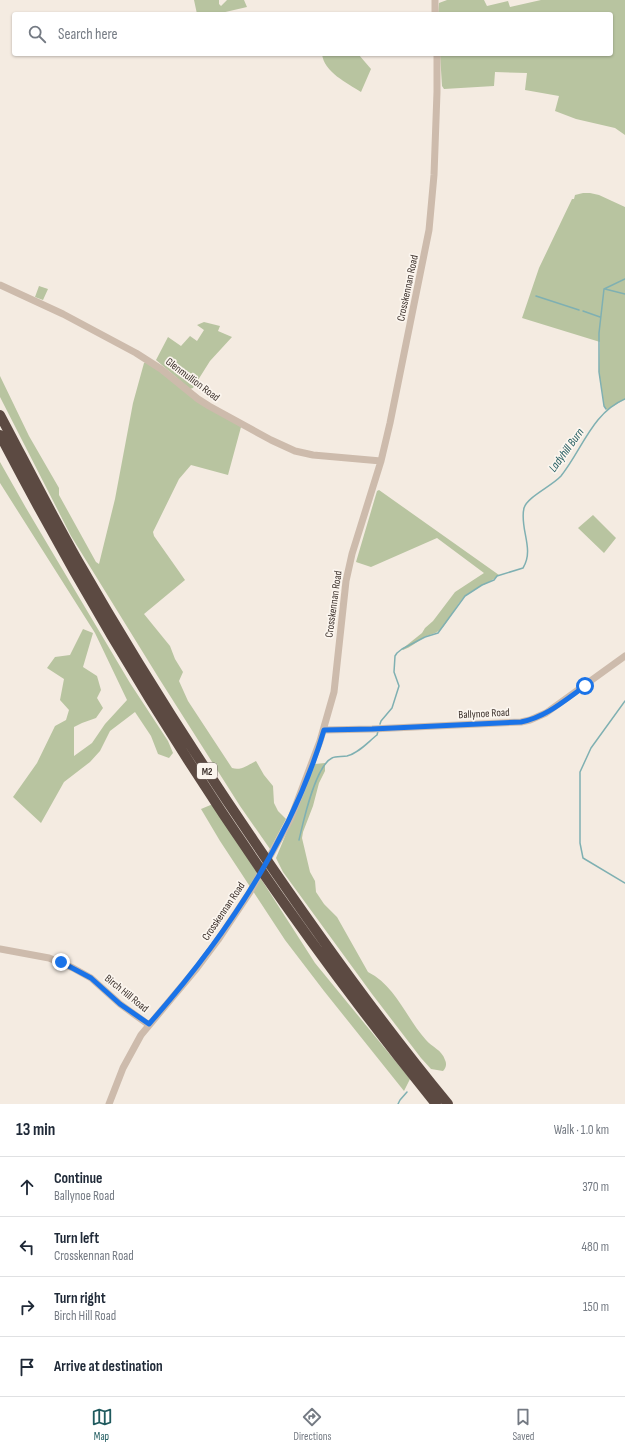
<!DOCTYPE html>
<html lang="en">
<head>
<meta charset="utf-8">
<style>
	:root { --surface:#fff; --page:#f6f6f7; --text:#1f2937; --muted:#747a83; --line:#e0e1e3; --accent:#1f5a5e }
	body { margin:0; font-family:"Sofia Sans Condensed",sans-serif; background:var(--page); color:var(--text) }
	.stop { position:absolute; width:12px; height:12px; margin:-9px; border:3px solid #1a73e8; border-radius:50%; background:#fff }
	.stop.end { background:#1a73e8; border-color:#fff; box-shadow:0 1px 4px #0008 }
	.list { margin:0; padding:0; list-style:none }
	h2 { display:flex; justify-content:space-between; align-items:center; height:52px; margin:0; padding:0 16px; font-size:17px }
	h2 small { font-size:13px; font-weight:400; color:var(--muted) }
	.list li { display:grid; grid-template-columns:26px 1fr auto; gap:12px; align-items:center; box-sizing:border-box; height:60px; padding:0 16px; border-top:1px solid var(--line) }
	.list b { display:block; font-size:15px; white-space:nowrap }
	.list p { margin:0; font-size:13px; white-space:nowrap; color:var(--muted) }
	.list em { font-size:13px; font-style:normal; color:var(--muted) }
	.icon { flex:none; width:22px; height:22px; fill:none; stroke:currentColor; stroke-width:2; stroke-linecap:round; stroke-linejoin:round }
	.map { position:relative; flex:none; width:625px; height:1104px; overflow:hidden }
	.search { position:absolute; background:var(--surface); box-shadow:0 1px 3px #0004; left:12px; right:12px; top:12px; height:44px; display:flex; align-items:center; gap:10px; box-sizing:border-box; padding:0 14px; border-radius:4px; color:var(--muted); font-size:15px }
	.sheet { height:292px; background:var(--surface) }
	nav { display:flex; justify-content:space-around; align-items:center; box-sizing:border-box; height:56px; border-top:1px solid var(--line); background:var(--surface); font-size:11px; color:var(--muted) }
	nav a { display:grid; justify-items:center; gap:2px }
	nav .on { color:var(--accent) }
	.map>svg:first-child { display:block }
</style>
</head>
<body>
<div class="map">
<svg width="625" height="1104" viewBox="0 0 625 1104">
	<rect width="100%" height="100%" fill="#f4ebe1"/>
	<path fill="#b8c4a0" d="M194 0H219V4L221 6 227 0H244L247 7 221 13 197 14Z
		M447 0H484L487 6 508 1 510 7 541 0H625V135L615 128 576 119 555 111 559 96 525 90 527 73 495 72 494 86 444 89 442 86 440 54H611V14H438L439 3Z
		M322 54 359 55 371 69 361 92C347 83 324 72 322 54Z
		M590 193 599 195 625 207V399L607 410 604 406 599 372 600 342 522 318 539 268 572 199H574L575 195 583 193Z
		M39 286 48 289 43 300 35 297Z
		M204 322 220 326 218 331 232 337 210 361 193 388 190 389 156 360 168 337 181 346 190 336 197 341 204 330 197 325Z
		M146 362 241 427 228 475 191 465 179 479 153 532 154 536 185 580 144 614 170 646 175 659 183 672 179 681 188 701 232 768C241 771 248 765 256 761L264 775 273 786 274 803 278 811 286 819 270 849 240 806 160 680 71 536 0 397V376L29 436 59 488V495L96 562 99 564 115 499 133 403 144 363Z
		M0 462 26 508 130 683 168 741 173 753 169 758 158 754 151 736 135 712 110 731 100 751 90 762 64 782 41 823 13 797 37 763 55 726 66 720 69 710 60 700 64 679 47 668 55 657 70 655 83 629 93 633 83 667 97 676 101 690 97 698 103 708 96 718 82 723 74 727V756L92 743 105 724 127 700 95 633 0 483Z
		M379 490 499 575C489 584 475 587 465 596 456 605 451 617 443 627 437 634 431 634 424 637 417 642 411 647 403 650L402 649 422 633 425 628 433 621 455 592 484 573 437 538 371 567 356 562 377 491Z
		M593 515 616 538 604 553 578 528Z
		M325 763V771L319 783 313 806 303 832 302 838 310 872 315 881 316 892 324 904 337 917 368 972C396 986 406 1018 426 1040 432 1047 442 1050 445 1060 447 1064 446 1068 443 1071L431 1069 421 1058 372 994 283 872 276 858 315 764Z
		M213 804 315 963 410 1079 404 1091 324 991 285 940 220 841 201 809Z"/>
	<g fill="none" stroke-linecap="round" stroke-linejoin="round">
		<path stroke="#7fb0b2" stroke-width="1.5" d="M604 289 599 333V372L604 406 606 409
			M604 289 625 279
			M605 289 625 294
			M536 296 579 310
			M583 311 600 317
			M625 701 591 748 580 772V843L583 858 625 883
			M380 724 381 721 392 708 399 686 394 672 395 656 397 653 402 649 425 637 438 633 465 596 482 585 494 580 497 576 523 568C535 549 519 528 524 508 527 497 552 486 561 476 582 450 592 413 625 399
			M299 840C303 823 315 766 332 758 336 756 342 757 347 756 359 753 368 742 377 735L378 731
			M398 1104 400 1100 407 1092"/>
		<path stroke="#cdbbac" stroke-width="7" d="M435 0V14
			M0 285 63 314 136 353 161 369 198 399 209 406 271 440 295 451 313 455 381 461
			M324 730 372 729 521 722 530 720 546 713 625 656
			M0 949 49 958 73 968 91 978 120 1004 149 1025
			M109 1104 123 1068 141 1035 197 968 218 940 250 892 291 818 320 741 334 692 346 581 352 554 381 461 390 423 429 230 434 175 437 92V54"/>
		<path stroke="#5c4a42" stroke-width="10" d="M0 415C26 464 51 513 78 561 133 657 192 750 254 841 315 931 379 1020 448 1104
			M0 435C123 671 268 897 436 1104"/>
	</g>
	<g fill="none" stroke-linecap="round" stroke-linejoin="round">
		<path stroke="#1a73e8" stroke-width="5" d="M61 962 91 978 120 1004 149 1024C225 938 291 841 324 730L372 729 521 722C546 717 564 701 585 686"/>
	</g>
	<g text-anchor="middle" stroke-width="3.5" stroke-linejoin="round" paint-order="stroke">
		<rect fill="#fbf5ee" stroke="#756b66" stroke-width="1" x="197" y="763" width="20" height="16" rx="3"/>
		<g font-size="10" font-weight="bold" fill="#3b302b">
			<text x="207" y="775">M2</text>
		</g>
		<g font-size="11" fill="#3b302b" stroke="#fbf5ee">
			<text transform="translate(407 288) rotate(-78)" y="4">Crosskennan Road</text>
			<text transform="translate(193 379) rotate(37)" y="4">Glenmullion Road</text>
			<text transform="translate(333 604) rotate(-82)" y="4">Crosskennan Road</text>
			<text transform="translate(484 713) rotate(-3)" y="4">Ballynoe Road</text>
			<text transform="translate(223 911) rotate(-56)" y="4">Crosskennan Road</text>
			<text transform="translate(127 993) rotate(39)" y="4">Birch Hill Road</text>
		</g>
		<g font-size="12" font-style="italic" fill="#1f5a5e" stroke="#fbf5ee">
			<text transform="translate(566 450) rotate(-54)" y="4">Ladyhill Burn</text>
		</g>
	</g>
</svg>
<div class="stop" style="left:585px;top:686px"></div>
<div class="stop end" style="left:61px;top:962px"></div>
<div class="search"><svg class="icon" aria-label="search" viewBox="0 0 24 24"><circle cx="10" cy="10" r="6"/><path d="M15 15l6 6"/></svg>Search here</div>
</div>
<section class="sheet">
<h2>13 min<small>Walk · 1.0 km</small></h2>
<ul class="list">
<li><svg class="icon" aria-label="ahead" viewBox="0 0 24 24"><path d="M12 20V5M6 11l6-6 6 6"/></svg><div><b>Continue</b><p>Ballynoe Road</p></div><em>370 m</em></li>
<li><svg class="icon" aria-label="left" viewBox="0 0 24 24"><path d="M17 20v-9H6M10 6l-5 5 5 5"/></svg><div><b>Turn left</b><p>Crosskennan Road</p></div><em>480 m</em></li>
<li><svg class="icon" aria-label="right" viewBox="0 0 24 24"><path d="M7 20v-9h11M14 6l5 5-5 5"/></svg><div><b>Turn right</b><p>Birch Hill Road</p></div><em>150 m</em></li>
<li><svg class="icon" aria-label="arrive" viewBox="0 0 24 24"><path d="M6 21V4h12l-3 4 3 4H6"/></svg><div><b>Arrive at destination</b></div></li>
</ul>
</section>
<nav>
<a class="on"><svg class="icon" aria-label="map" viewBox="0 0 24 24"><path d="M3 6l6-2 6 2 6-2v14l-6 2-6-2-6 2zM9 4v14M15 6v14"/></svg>Map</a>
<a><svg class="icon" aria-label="directions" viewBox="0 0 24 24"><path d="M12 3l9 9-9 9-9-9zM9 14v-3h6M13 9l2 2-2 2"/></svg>Directions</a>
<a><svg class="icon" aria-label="saved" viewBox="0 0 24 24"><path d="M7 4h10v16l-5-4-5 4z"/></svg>Saved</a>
</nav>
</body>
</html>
